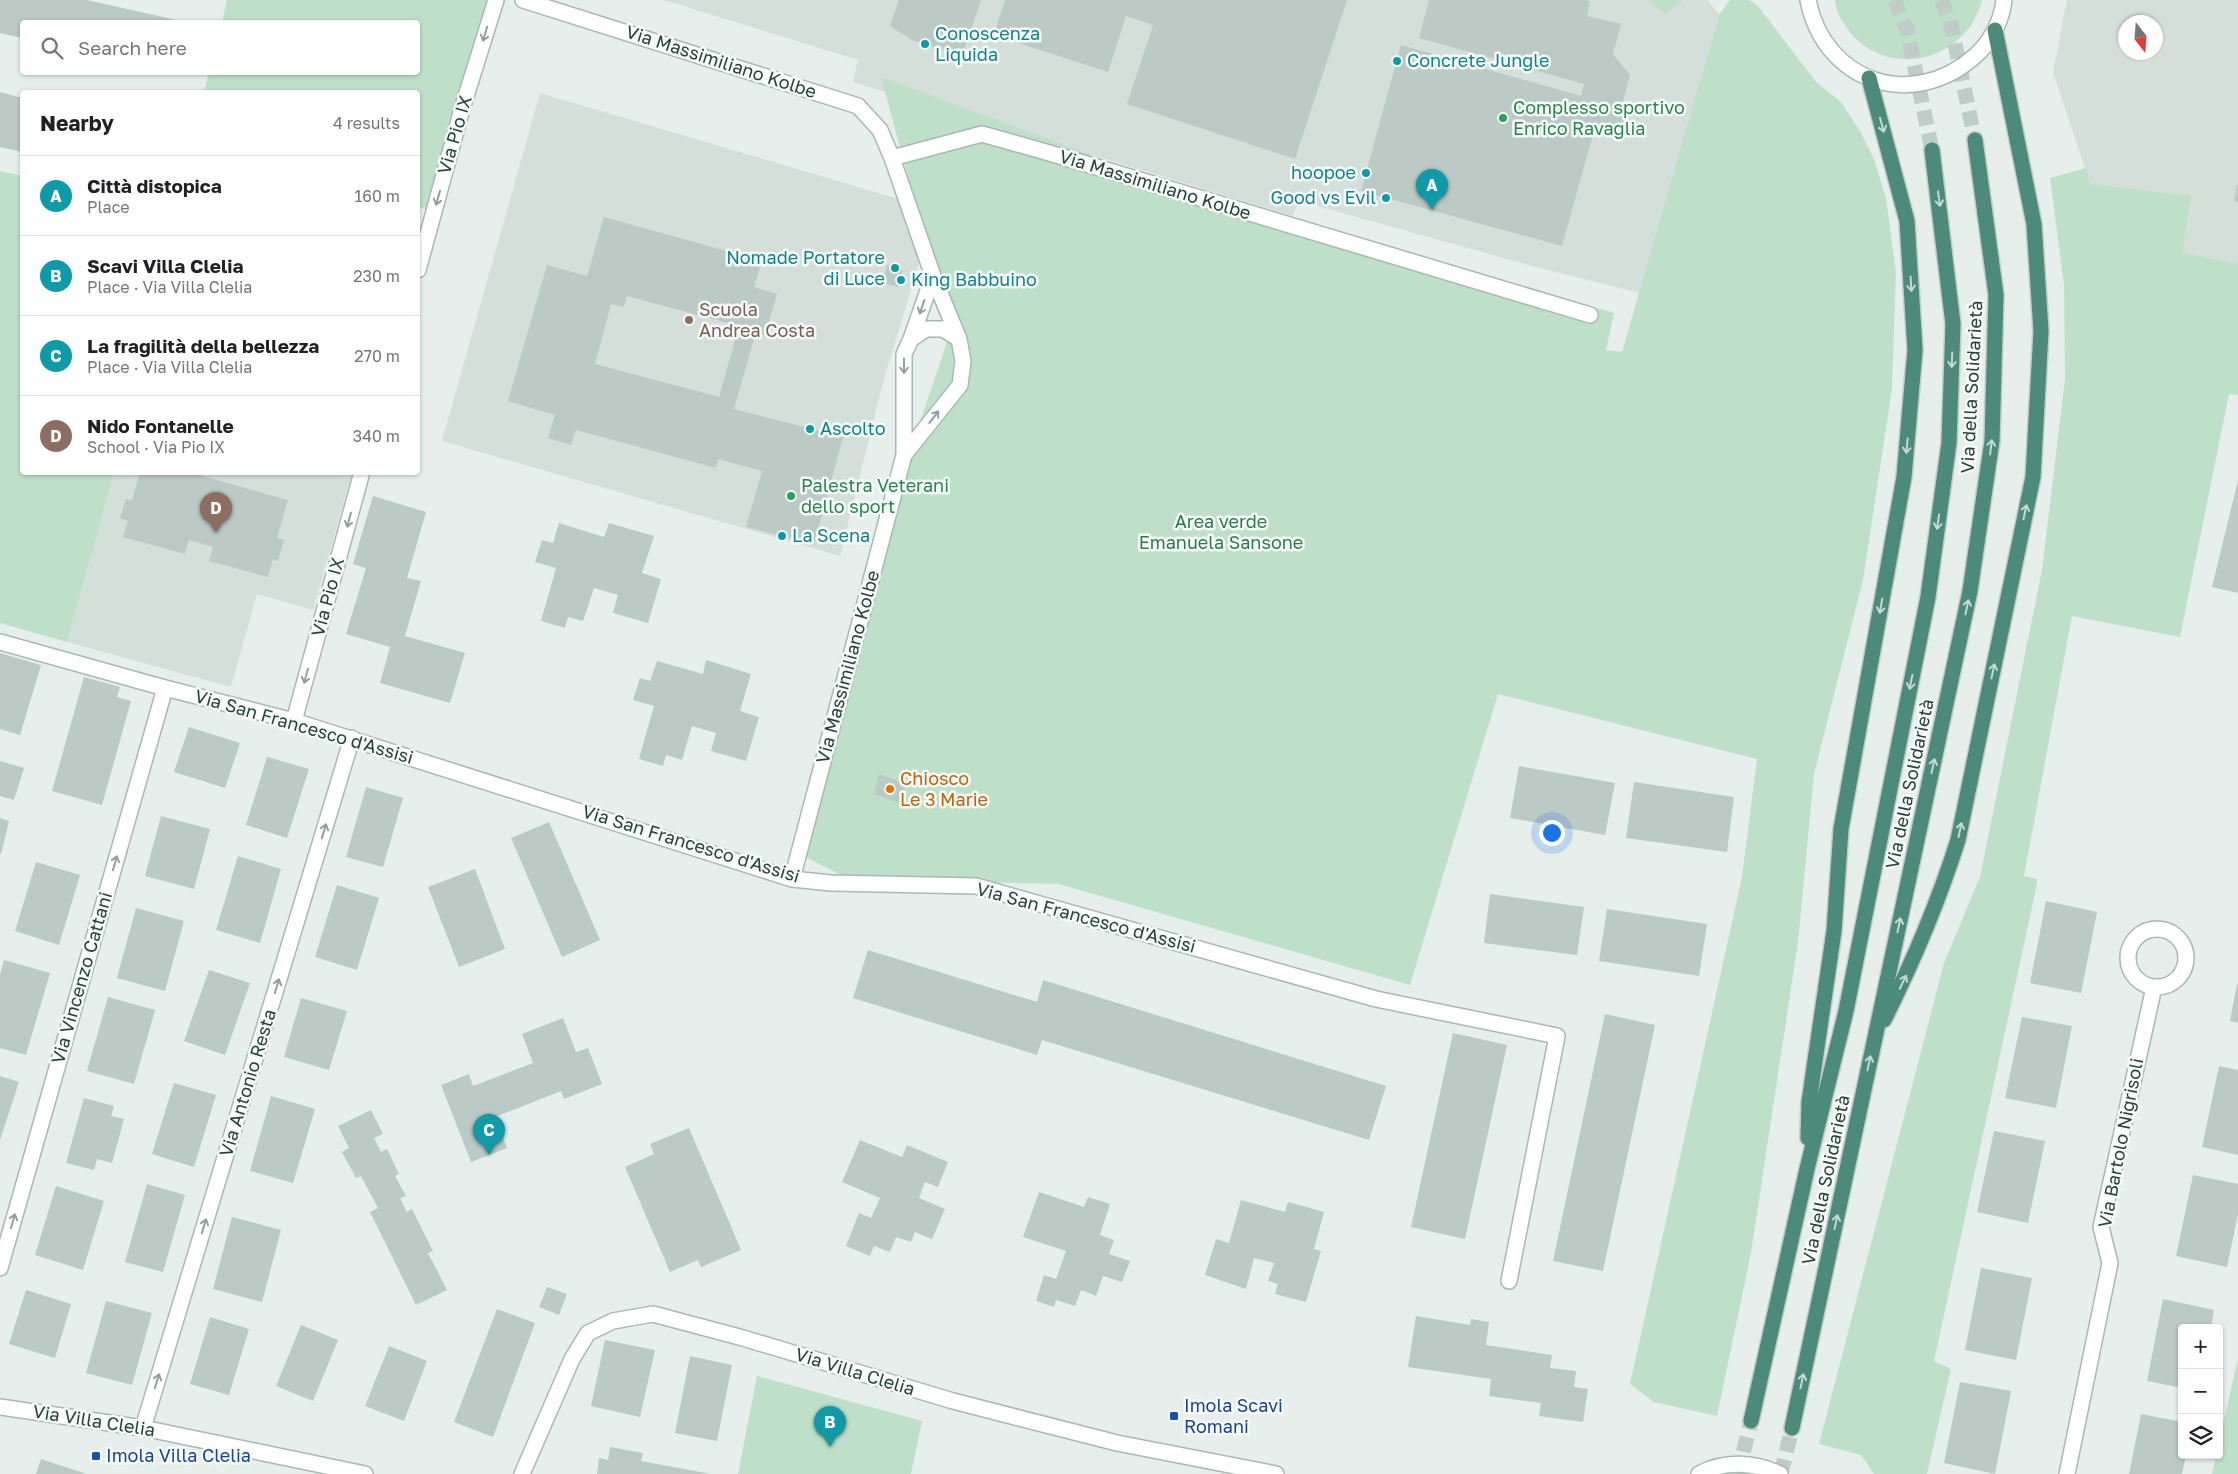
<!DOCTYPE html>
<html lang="en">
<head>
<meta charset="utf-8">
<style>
	:root { --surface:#fff; --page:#f2f2f2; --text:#202124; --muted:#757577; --line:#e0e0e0; --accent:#7f4e3f }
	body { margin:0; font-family:"Golos Text",sans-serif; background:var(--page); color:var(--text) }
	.controls { position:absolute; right:15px; bottom:15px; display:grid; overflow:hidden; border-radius:5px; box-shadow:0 1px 4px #0004 }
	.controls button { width:45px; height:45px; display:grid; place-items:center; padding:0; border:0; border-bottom:1px solid var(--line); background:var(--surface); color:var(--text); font:25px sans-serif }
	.compass { position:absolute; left:2118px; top:15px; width:45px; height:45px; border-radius:50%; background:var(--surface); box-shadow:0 1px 4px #0004; rotate:163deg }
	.you { position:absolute; left:1551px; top:832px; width:18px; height:18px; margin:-12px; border:4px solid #fff; border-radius:50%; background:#1a73e8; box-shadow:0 0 0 8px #1a73e833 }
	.badge { display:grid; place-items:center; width:32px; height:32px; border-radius:50%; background:var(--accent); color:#fff; font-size:16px; font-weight:700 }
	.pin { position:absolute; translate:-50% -41px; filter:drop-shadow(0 1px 2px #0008) }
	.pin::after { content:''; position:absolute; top:26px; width:18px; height:15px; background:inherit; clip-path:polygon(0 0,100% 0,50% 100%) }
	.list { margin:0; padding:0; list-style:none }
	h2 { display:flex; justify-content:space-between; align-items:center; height:65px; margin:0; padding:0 20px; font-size:21px }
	h2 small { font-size:16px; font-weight:400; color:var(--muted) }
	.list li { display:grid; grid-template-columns:32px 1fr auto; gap:15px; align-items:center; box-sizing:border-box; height:80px; padding:0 20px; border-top:1px solid var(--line) }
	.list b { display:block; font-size:19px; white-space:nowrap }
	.list p { margin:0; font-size:16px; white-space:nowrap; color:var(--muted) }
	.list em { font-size:16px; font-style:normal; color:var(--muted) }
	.icon { flex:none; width:28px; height:28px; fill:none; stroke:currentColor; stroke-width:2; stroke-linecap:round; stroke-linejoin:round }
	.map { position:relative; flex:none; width:2238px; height:1474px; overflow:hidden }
	.search { position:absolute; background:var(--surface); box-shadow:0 1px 4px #0004; left:20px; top:20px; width:400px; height:55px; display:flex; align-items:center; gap:12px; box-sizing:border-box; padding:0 18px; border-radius:5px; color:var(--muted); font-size:19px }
	.panel { position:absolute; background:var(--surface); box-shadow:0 1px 4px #0004; left:20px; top:90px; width:400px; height:385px; border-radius:5px }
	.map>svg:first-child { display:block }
</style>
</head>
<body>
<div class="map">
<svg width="2238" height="1474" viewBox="0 0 2238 1474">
	<rect width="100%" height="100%" fill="#e6efeb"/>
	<path fill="#d4dfda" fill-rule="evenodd" d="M664 0H1708L1719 14 1640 293 1536 267 1299 201 1293 216 853 82 858 60Z
		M2067 0H2238V356L2115 258 2053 72ZM2126 22H2156V52H2126Z
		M540 93 902 200 921 257 883 382 840 556 442 441Z
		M114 473H352L313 610 257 594 231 687 67 642Z"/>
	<path fill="#bfe0c8" d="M227 0H497L426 209 418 207V92H204L209 73 418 72V22H222Z
		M1648 0H1683L1665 14Z
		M1730 0H1749L1758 6 1816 82 1841 102 1860 131 1874 159 1886 198 1896 272 1892 389 1863 580 1814 774 1798 942 1751 1253 1717 1416 1654 1402 1630 1384 1742 877 1757 759 1498 694 1410 985 1059 884 849 879 803 856 866 582 950 333 881 77 1148 176 1614 313 1606 350 1622 352 1719 15Z
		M1835 0H1982C1968 57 1896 80 1854 37 1845 27 1836 14 1835 0Z
		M2086 168 2090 184 2191 196 2182 253 2238 264V395L2229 394 2180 637 2072 616 2024 876 2037 879V884L1934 1361 1951 1369 1927 1474H1874L1861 1455 1819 1444 1944 963 1980 877 2042 570 2065 379 2064 285 2050 178Z
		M0 171 22 176V472L114 473 67 642 0 623Z
		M2238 1359V1474H2212L2216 1455H2219V1441Z
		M757 1376 922 1421 911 1474H738Z"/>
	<path fill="#bbcac4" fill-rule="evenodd" d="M0 0H87L176 20 175 22H22V38L0 33Z
		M899 0H981L964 50 940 49 925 44 912 40 890 26Z
		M1005 0H1347L1295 159 1127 104 1153 25 1126 16 1108 72 994 35Z
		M1429 0H1586L1590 1 1587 16 1621 24 1613 54 1630 75 1621 109 1629 133 1596 124 1562 246 1361 191 1401 45 1581 96 1584 84 1419 38Z
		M0 92 22 98V152L0 147Z
		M2237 185H2238V202L2234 201Z
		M604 217 762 261 754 287 777 294 765 335 756 332 734 409 843 437 814 545 746 527 762 471 718 459 716 468 576 430 571 445 548 438 555 415 508 401 547 265 587 276ZM627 296 739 326 719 397 595 364 611 304 624 307Z
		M887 265 903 270 898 287 882 283Z
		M140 472H189L288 500 277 538 284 540 278 561 273 559 268 577 209 561 213 547 189 540 185 554 123 537 128 521 120 518 126 499 132 500Z
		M2238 480V593L2212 587Z
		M373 496 426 512 407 578 421 581 405 636 465 653 450 703 380 683 390 647 346 634 366 568 353 564Z
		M559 523 604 537 609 523 654 536 642 573 661 579 648 623 613 613 618 595 594 588 583 621 568 617 565 628 541 621 556 568 535 562 542 540 553 543Z
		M0 653 41 665 20 735 0 729Z
		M706 660 751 674 740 711 759 717 746 761 711 751 716 733 692 726 682 760 666 755 663 766 639 759 654 706 633 700 640 678 650 681 657 661 703 674Z
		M84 677 120 687 117 697 131 701 102 805 52 791Z
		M189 727 240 743 225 788 174 772Z
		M267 757 309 769 287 838 246 825Z
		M0 761 24 768 14 800 0 796Z
		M1519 766 1615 783 1605 835 1510 818Z
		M879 774 906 784 900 803 874 794Z
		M1634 782 1734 797 1727 852 1626 838Z
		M366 787 403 798 383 867 346 857Z
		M161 816 210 829 194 889 145 876Z
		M0 818 9 821 1 854H0Z
		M549 822 600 940 562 957 511 838Z
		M238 856 281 869 260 943 216 930Z
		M36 862 80 875 59 945 15 931Z
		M475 869 505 949 459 967 428 887Z
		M337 885 379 898 357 970 315 957Z
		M1490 894 1584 907 1577 955 1484 943Z
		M2046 901 2097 912 2081 993 2030 983Z
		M136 908 184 921 165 991 117 978Z
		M1607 909 1707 924 1699 976 1599 961Z
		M868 950 1037 1002 1043 980 1386 1086 1369 1140 1042 1040 1037 1055 853 998Z
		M4 960 50 973 26 1055 0 1048V975Z
		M209 970 250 983 225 1055 184 1041Z
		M2237 984H2238V1023L2230 1021Z
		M108 997 155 1010 134 1084 87 1071Z
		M301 998 347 1011 329 1070 284 1057Z
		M1605 1014 1655 1025 1603 1271 1553 1261Z
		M2022 1017 2072 1026 2056 1108 2005 1098Z
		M563 1018 576 1052 588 1048 602 1084 564 1099 561 1091 495 1117 507 1148 471 1162 441 1085 469 1074 473 1086 533 1063 522 1034Z
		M1453 1033 1507 1045 1465 1239 1411 1227Z
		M2219 1066 2238 1070V1155L2202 1147Z
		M0 1076 19 1082 0 1140Z
		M174 1083 216 1095 194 1167 152 1154Z
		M271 1096 315 1109 293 1183 250 1171Z
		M84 1098 114 1106 111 1116 124 1119 112 1163 97 1159 94 1170 66 1163Z
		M371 1110 383 1134 374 1138 381 1152 387 1149 399 1174 395 1176 406 1196 400 1198 407 1212 412 1209 433 1251 428 1253 447 1290 416 1305 370 1212 378 1208 361 1176 356 1178 342 1152 349 1148 338 1126Z
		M689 1128 741 1250 701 1267 698 1260 670 1272 625 1167 654 1154 650 1144Z
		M1994 1131 2045 1141 2028 1223 1977 1212Z
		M860 1140 902 1157 907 1145 948 1162 938 1187 925 1182 919 1198 945 1209 932 1239 915 1232 911 1242 896 1237 890 1252 874 1246 870 1256 846 1246 859 1213 871 1218 880 1198 842 1182Z
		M2193 1175 2238 1184V1214L2227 1267 2176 1256Z
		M147 1184 185 1195 163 1272 125 1262Z
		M56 1186 104 1201 83 1270 35 1255Z
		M1039 1192 1084 1207 1088 1197 1110 1204 1100 1235 1114 1240 1109 1254 1130 1261 1122 1282 1103 1276 1096 1296 1081 1290 1075 1306 1056 1300 1054 1307 1036 1301 1044 1275 1056 1279 1066 1251 1023 1237Z
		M1241 1200 1285 1212 1288 1202 1324 1212 1314 1249 1321 1251 1306 1302 1275 1294 1278 1284 1268 1281 1274 1263 1254 1258 1246 1289 1205 1275 1216 1239 1229 1243Z
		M232 1217 281 1230 262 1302 213 1289Z
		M1981 1268 2032 1278 2016 1360 1965 1350Z
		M547 1287 567 1294 559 1315 539 1307Z
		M26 1290 71 1304 55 1358 9 1344Z
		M2163 1299 2214 1310 2211 1328H2182V1388L2147 1381Z
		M106 1301 152 1313 132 1385 86 1373Z
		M497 1309 535 1323 493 1437 454 1422Z
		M1416 1316 1470 1325 1471 1319 1489 1322 1486 1345 1552 1355 1550 1368 1576 1371 1574 1387 1588 1389 1583 1422 1539 1416 1541 1403 1489 1396 1491 1379 1408 1367Z
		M210 1317 249 1329 229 1395 190 1384Z
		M301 1325 338 1340 313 1401 276 1386Z
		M605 1340 655 1350 640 1417 591 1406Z
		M389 1346 427 1361 404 1421 365 1406Z
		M690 1356 732 1365 717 1441 675 1433Z
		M1960 1382 2011 1391 1995 1474 1944 1463Z
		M2141 1414 2182 1422V1455H2186L2182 1474H2129Z
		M610 1447 643 1453 641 1461 711 1474H597L599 1458 608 1460Z
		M41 1459 87 1474H36Z"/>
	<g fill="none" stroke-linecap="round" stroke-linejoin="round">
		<path stroke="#bfccc8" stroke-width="15" stroke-dasharray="15 8" stroke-linecap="butt" d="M1894 0 1907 30 1932 150
			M1941 0 1950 20 1975 140
			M1738 1474 1751 1421
			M1781 1474 1792 1428"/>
		<defs>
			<path id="minor" d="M523 0 858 106 880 130 892 158 933 276 959 339 963 361 960 385 904 455
				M892 158 982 134 1053 154 1590 315
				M418 270 462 109 496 0
				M911 339 933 276
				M0 642 165 688 294 721 792 879 831 883 976 886 1376 999 1557 1036 1509 1281
				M294 721 362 472
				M792 879 904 455V354L911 339 926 329H943L959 339
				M2128 958a29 29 0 1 1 58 0a29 29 0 1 1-58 0Z
				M0 1268 165 688
				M143 1428 352 738
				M2067 1474 2110 1263 2101 1227 2154 987"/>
			<path id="tertiary" d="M1808 0C1824 82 1912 112 1975 56 1990 43 2002 21 2004 0
				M0 1407 143 1428 365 1474
				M522 1474 572 1359 588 1333 613 1321 653 1314 743 1338 953 1401 1117 1443 1276 1474
				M1699 1474C1724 1460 1755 1462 1780 1474"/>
			<path id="trunk" d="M1884 1020C1914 960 1938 903 1958 840L2033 477 2041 331 2034 224 1995 30
				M1808 1138 1809 1102 1834 931 1841 829 1904 477 1915 350 1907 221 1869 78
				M1751 1421 1807 1169 1846 1011 1928 597 1949 443 1953 324 1932 150
				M1792 1428 1970 591 1992 441 1996 295 1975 140"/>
		</defs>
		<use href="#minor" stroke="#a8b8b2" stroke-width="18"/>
		<use href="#tertiary" stroke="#a8b8b2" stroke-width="18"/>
		<use href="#trunk" stroke="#c2cac8" stroke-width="18"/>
		<use href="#minor" stroke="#fff" stroke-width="15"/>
		<use href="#tertiary" stroke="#fff" stroke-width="15"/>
		<use href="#trunk" stroke="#4c8a7c" stroke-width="15"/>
	</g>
	<defs><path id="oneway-shaft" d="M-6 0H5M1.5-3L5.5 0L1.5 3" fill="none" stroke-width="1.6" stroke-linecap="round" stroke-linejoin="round" transform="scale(1.25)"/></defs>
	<g stroke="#92a09c">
		<use href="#oneway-shaft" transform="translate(485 34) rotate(107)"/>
		<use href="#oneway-shaft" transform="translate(438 198) rotate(106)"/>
		<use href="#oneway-shaft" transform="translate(922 307) rotate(109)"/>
		<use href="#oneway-shaft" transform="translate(904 366) rotate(90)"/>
		<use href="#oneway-shaft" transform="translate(934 417) rotate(-52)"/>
		<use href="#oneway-shaft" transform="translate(349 520) rotate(105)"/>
		<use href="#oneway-shaft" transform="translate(306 676) rotate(105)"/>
		<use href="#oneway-shaft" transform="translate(324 831) rotate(-73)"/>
		<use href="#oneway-shaft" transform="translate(115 863) rotate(-74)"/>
		<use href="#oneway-shaft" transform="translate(277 986) rotate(-73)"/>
		<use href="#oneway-shaft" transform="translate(13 1221) rotate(-74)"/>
		<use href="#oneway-shaft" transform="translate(204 1226) rotate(-73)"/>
		<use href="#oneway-shaft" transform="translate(157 1381) rotate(-73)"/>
	</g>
	<g stroke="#c4d9d4">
		<use href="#oneway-shaft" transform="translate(1882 125) rotate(74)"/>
		<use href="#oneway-shaft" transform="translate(1939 199) rotate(82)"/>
		<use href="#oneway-shaft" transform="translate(1911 284) rotate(87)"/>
		<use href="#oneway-shaft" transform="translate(1952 360) rotate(92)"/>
		<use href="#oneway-shaft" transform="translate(1907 446) rotate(95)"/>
		<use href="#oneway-shaft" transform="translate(1991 447) rotate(-83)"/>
		<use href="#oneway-shaft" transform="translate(2025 512) rotate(-78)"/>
		<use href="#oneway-shaft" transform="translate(1938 522) rotate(98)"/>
		<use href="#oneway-shaft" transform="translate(1881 606) rotate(100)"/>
		<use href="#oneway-shaft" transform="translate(1967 607) rotate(-78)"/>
		<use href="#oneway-shaft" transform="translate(1993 671) rotate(-78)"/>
		<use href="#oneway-shaft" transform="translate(1911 682) rotate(101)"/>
		<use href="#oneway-shaft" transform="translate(1933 766) rotate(-78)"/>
		<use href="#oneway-shaft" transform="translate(1960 830) rotate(-78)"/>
		<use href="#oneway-shaft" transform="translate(1899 925) rotate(-78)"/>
		<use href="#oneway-shaft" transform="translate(1903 982) rotate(-64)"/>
		<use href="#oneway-shaft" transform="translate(1869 1063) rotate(-78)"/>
		<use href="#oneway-shaft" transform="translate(1836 1222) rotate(-78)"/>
		<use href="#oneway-shaft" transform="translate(1802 1381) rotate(-78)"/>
	</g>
	<g fill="#0f9aa8" stroke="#f7fbf9" stroke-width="2">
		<circle cx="925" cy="44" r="5"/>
		<circle cx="1397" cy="61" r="5"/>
		<circle cx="1366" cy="173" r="5"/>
		<circle cx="1386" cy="198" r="5"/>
		<circle cx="895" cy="268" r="5"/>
		<circle cx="901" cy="280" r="5"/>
		<circle cx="810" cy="429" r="5"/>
		<circle cx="782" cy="536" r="5"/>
	</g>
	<g fill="#2e9e5b" stroke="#f7fbf9" stroke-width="2">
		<circle cx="1503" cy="118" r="5"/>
		<circle cx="791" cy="496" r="5"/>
	</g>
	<circle fill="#8d6e63" stroke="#f7fbf9" stroke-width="2" cx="689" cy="320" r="5"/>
	<circle fill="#e8710a" stroke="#f7fbf9" stroke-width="2" cx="890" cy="789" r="5"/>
	<g fill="#1a4fb4" stroke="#f7fbf9" stroke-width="2">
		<rect x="1169" y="1411" width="10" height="10" rx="2.5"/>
		<rect x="91" y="1451" width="10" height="10" rx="2.5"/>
	</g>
	<g text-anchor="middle" stroke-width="5" stroke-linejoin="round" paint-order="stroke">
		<g font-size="18" fill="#0d838f" stroke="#f7fbf9" text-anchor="start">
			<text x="935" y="40">Conoscenza<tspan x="935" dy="21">Liquida</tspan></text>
			<text x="1407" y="67">Concrete Jungle</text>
			<text x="1356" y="179" text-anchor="end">hoopoe</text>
			<text x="1376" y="204" text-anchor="end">Good vs Evil</text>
			<text x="885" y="264" text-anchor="end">Nomade Portatore<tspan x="885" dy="21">di Luce</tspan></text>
			<text x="911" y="286">King Babbuino</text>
			<text x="820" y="435">Ascolto</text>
			<text x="792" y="542">La Scena</text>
		</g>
		<g font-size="18" fill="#24423a" stroke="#f7fbf9">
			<text transform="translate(721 62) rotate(18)" y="6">Via Massimiliano Kolbe</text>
			<text transform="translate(455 135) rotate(-74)" y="6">Via Pio IX</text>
			<text transform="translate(1155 185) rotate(17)" y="6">Via Massimiliano Kolbe</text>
			<text transform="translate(1972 387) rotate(-87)" y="6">Via della Solidarietà</text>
			<text transform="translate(328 597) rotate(-75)" y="6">Via Pio IX</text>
			<text transform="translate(848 667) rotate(-75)" y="6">Via Massimiliano Kolbe</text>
			<text transform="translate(304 727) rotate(16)" y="6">Via San Francesco d'Assisi</text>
			<text transform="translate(1910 784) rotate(-78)" y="6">Via della Solidarietà</text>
			<text transform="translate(691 844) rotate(17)" y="6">Via San Francesco d'Assisi</text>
			<text transform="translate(1086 918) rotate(15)" y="6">Via San Francesco d'Assisi</text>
			<text transform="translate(82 978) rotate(-74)" y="6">Via Vincenzo Cattani</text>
			<text transform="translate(248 1083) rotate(-73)" y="6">Via Antonio Resta</text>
			<text transform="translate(2121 1143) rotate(-79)" y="6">Via Bartolo Nigrisoli</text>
			<text transform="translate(1826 1180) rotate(-78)" y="6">Via della Solidarietà</text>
			<text transform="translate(855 1372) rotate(17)" y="6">Via Villa Clelia</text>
			<text transform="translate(94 1421) rotate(9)" y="6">Via Villa Clelia</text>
		</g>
		<g font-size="18" fill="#27864d" stroke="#f7fbf9" text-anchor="start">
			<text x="1513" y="114">Complesso sportivo<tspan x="1513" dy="21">Enrico Ravaglia</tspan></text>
			<text x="801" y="492">Palestra Veterani<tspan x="801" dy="21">dello sport</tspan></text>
		</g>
		<g font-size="18" fill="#785e54" stroke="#f7fbf9" text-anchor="start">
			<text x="699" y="316">Scuola<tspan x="699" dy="21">Andrea Costa</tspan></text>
		</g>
		<g font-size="18" fill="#2d7a4b" stroke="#f7fbf9">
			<text x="1221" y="528">Area verde<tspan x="1221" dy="21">Emanuela Sansone</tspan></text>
		</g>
		<g font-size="18" fill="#c56008" stroke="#f7fbf9" text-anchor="start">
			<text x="900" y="785">Chiosco<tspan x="900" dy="21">Le 3 Marie</tspan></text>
		</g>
		<g font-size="18" fill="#164399" stroke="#f7fbf9" text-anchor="start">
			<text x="1184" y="1412">Imola Scavi<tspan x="1184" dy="21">Romani</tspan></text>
			<text x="106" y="1462">Imola Villa Clelia</text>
		</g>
	</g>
</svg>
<div class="controls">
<button>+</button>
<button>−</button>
<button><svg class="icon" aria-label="layers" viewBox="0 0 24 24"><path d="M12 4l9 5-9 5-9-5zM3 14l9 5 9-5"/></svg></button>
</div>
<svg class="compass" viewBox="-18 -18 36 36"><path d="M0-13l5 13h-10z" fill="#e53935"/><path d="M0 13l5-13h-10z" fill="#757577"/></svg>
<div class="you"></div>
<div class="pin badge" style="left:1432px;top:210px;background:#0f9aa8">A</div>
<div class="pin badge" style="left:830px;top:1447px;background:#0f9aa8">B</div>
<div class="pin badge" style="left:489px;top:1155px;background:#0f9aa8">C</div>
<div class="pin badge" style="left:216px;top:533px;background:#8d6e63">D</div>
<div class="search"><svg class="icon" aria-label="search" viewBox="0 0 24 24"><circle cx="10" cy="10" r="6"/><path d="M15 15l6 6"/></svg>Search here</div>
<section class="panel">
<h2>Nearby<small>4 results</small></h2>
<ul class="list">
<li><span class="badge" style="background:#0f9aa8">A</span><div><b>Città distopica</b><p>Place</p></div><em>160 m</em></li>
<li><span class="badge" style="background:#0f9aa8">B</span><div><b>Scavi Villa Clelia</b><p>Place · Via Villa Clelia</p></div><em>230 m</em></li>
<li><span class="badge" style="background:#0f9aa8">C</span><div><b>La fragilità della bellezza</b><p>Place · Via Villa Clelia</p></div><em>270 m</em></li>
<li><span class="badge" style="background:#8d6e63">D</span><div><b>Nido Fontanelle</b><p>School · Via Pio IX</p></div><em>340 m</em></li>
</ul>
</section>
</div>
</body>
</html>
